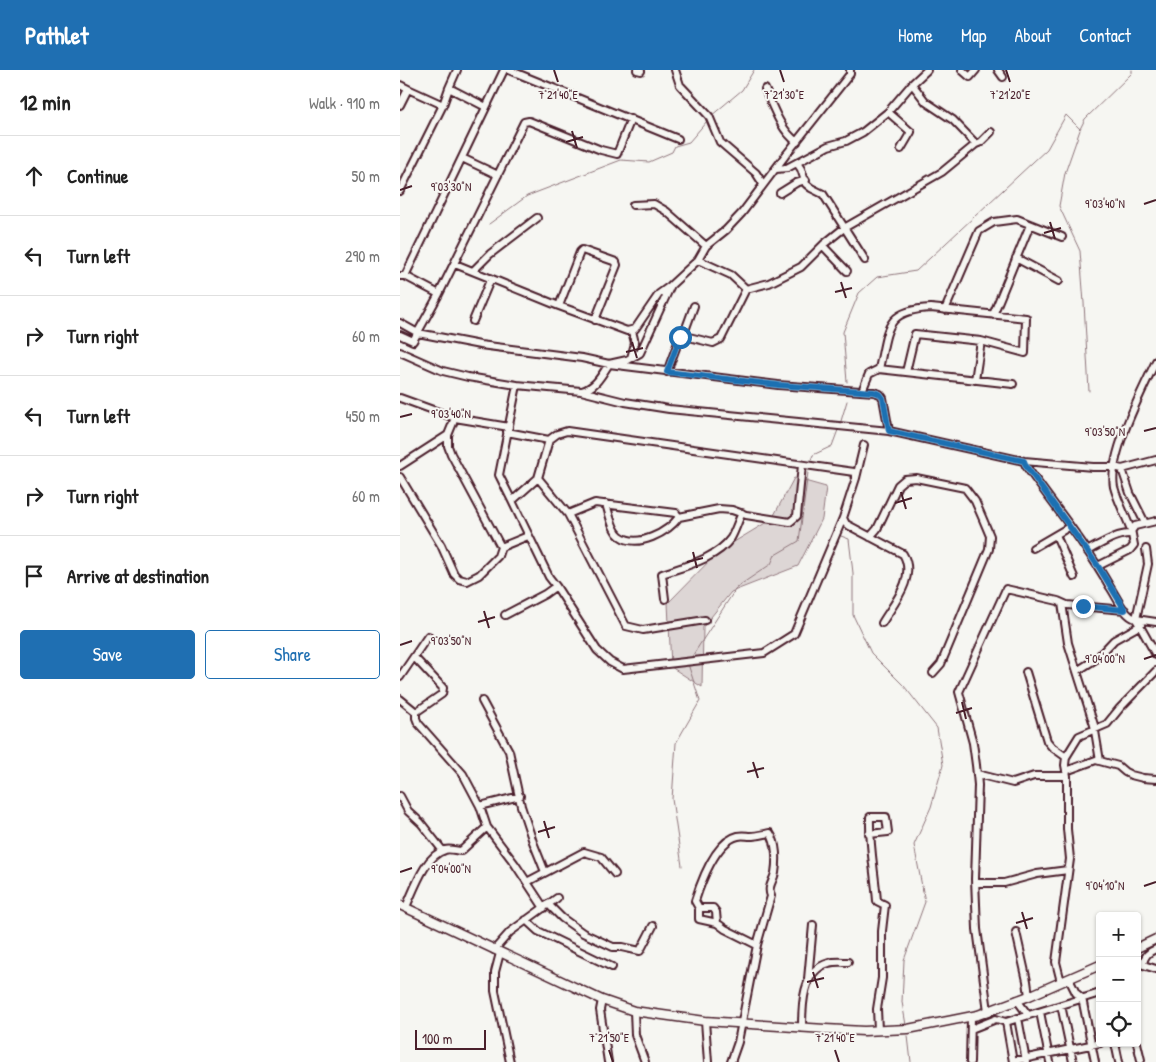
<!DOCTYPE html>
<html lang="en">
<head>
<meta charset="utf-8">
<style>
	:root { --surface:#fff; --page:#f2f2f2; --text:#222; --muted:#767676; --line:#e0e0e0; --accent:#1f6fb2 }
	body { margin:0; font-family:"Patrick Hand",sans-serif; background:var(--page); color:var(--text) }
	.controls { position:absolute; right:15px; bottom:15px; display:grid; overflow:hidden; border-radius:5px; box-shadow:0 1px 4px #0004 }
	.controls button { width:45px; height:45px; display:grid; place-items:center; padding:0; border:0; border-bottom:1px solid var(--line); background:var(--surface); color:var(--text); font:25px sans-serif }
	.scale { position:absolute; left:15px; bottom:12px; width:71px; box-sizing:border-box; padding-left:5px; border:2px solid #4a1f2b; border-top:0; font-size:14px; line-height:18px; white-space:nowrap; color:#4a1f2b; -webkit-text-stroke:4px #f6f6f2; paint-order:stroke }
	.stop { position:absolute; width:15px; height:15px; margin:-11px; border:4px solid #1f6fb2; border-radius:50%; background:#fff }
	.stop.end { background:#1f6fb2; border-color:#fff; box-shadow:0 1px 5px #0008 }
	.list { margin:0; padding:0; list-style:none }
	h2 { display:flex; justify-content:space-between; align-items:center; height:65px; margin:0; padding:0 20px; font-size:21px }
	h2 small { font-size:16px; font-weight:400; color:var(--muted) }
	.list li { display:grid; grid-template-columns:32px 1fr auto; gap:15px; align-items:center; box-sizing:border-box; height:80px; padding:0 20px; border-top:1px solid var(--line) }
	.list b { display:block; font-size:19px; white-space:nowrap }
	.list em { font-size:16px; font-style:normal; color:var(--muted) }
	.actions { display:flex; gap:10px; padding:15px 20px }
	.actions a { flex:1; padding:11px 0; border:1px solid var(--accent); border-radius:5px; text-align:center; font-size:18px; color:var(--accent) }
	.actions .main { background:var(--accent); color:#fff }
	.icon { flex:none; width:28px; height:28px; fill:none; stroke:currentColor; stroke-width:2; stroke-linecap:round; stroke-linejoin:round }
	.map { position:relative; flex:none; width:756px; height:992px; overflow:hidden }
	header { display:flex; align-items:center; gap:30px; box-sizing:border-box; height:70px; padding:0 25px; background:var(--accent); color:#fff }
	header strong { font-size:24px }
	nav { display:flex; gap:28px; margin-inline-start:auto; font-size:18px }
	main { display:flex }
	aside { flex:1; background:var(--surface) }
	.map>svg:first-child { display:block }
</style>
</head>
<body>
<header>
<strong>Pathlet</strong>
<nav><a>Home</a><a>Map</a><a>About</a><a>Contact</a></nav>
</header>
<main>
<aside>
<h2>12 min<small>Walk · 910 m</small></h2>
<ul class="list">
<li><svg class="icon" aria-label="ahead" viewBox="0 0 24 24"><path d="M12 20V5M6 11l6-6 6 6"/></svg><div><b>Continue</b></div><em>50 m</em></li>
<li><svg class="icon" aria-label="left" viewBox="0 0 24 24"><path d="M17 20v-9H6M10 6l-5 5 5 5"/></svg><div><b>Turn left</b></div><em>290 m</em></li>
<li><svg class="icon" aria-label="right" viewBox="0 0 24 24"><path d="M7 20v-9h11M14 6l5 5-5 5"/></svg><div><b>Turn right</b></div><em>60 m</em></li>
<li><svg class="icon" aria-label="left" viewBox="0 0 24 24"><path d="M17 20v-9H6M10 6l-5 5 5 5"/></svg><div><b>Turn left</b></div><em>450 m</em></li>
<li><svg class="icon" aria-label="right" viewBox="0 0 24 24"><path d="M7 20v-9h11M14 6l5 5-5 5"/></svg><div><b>Turn right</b></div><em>60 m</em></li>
<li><svg class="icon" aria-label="arrive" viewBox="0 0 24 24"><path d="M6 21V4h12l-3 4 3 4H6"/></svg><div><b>Arrive at destination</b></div></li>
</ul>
<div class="actions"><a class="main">Save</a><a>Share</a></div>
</aside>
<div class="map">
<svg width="756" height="992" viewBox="0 0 756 992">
	<rect width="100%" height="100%" fill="#f6f6f2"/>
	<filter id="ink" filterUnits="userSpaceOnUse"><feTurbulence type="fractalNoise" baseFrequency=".02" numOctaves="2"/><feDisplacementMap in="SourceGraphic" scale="10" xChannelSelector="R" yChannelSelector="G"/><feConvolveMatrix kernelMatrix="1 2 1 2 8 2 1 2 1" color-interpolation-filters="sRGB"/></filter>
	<g filter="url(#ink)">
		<path fill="#ddd6d5" stroke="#947a80" d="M394 408 426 417 422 449 398 496 331 522 303 557 302 617 271 597 268 533 319 481 372 449Z"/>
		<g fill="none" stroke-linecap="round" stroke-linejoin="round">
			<path stroke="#8e747a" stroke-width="1" d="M311 46 342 20 354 0
				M680 60 665 103 659 136 680 181 684 233 689 321
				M89 154 127 126 221 90 249 92 272 82 275 76 289 72 307 51
				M447 312 443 262 459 223 477 207 516 201 647 79 666 45 680 59 685 49 732 3V0
				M441 351 447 331
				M410 392 413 385 432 376 438 360
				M441 466 449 469 453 503V545L471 583 504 616 537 658 543 695 531 737 514 775 525 832 504 890 502 932 506 955
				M291 588 337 517 371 494 375 485 399 471 408 402
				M282 796 272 729 276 673 300 631 288 594
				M508 966 511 992"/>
			<defs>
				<path id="minor" d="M109 0 278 69
					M237 0 241 1
					M275 0 280 15 309 46 320 72 356 103 363 114
					M562 0 570 7 576 0
					M598 0 603 7
					M512 14 526 32 553 50 576 74
					M0 15 8 19
					M49 18 86 37
					M365 19C373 37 381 61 397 72
					M0 35 8 19 43 35
					M488 42 511 62 501 79
					M62 88 98 105
					M397 93 401 99 406 114 411 118 423 124 465 190
					M376 99 387 98 428 76 446 71 463 62 488 42 512 14 527 0
					M0 121 43 35 49 18 57 0
					M380 123 396 113 406 110
					M233 135 254 134 266 141 306 176
					M424 174 425 178 447 201
					M616 188 659 211
					M55 194 159 236 227 261 235 259 259 224 270 216
					M73 201 90 184 137 148
					M0 206H5L39 224 124 52 129 51 201 80 217 84 231 49
					M5 206 104 0
					M346 219 369 213 401 197 424 174 444 158 542 102 576 74 581 72 591 62
					M159 236 180 182 182 180 216 192 217 195 195 250
					M545 240 579 161 594 152 617 149 662 167
					M593 245 630 155
					M73 251 91 208
					M0 253 18 263 80 275 182 288 209 294 378 315 474 322 480 324 483 328 489 361
					M0 265 13 271 39 224
					M283 266 294 236
					M0 282 43 301 68 307 117 315 181 321 225 332 269 339 489 361 624 391 693 397H714L722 399 730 423 745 453
					M231 288 235 273 232 261
					M479 299C488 260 484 240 531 238L626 248 625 283 581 271 515 264 506 302
					M267 302 280 267 285 266 313 273 321 269 346 219 331 205 298 190
					M575 310 581 271
					M182 321C196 317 201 306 209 294L227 290 240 283 271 215 298 190 306 176 326 160 342 143 385 86 450 4V0
					M462 321 469 304 479 299 613 314
					M0 328 55 348
					M48 365V376L51 384 101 477
					M149 370 157 364 167 361 454 402 456 408 443 448 446 454 503 484C517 507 494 533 482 553
					M624 391 626 396C654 436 686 474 710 517 717 527 724 546 736 549L756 585
					M0 396 48 365 55 348 109 357
					M722 399 756 390
					M0 407 41 475 54 504 59 509 67 511 79 505 98 486 101 477 128 466
					M138 408 168 444 226 556 243 560 305 550
					M456 408 464 375
					M112 431 99 405 117 315
					M168 444 195 433 276 443 279 447C268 462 238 479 220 466 212 460 209 443 206 434
					M279 447 319 439 332 440 346 445 390 452 397 446 402 395
					M732 460 735 456 756 451
					M656 465 674 507
					M470 467 477 459 498 415 505 409 516 408 565 418 575 431 582 447 590 466 589 479 541 594 533 603
					M633 478 669 457
					M746 479 748 494 736 549 756 552
					M687 481C700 475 716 463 731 464
					M698 496 730 480 734 475C733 470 732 464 731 460 726 446 718 432 714 417 708 385 742 321 756 291
					M156 516 197 580 210 592 223 599 364 583 394 564 443 448
					M265 529 262 504C285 496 316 489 331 468 335 461 338 451 342 443
					M662 533 668 573 694 655 700 691
					M105 545 145 524 156 516 149 507 112 431 138 408 149 370 107 362
					M14 587 43 618 42 624 16 642
					M677 601 696 589 714 570 741 555
					M626 602 647 671 652 677 666 687
					M0 607 28 566
					M0 629 16 642
					M82 631 109 681 121 736 133 772 145 802
					M16 642V648L18 653 63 704 80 736 87 757 115 794 144 838
					M666 701 696 690 718 696 725 702 731 705 743 708 756 709
					M577 704 613 713 634 706H667
					M0 726 8 741 21 753 43 781
					M80 736 120 726
					M469 764 488 762 486 747H470C469 776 475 803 477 831L485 835 482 861V908L477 939 478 960
					M127 812 184 782 201 787 215 804
					M575 813H604L637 804 668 800
					M148 834 162 848 183 863 213 877H222L240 881 253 856
					M6 837C14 820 25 785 45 780 50 778 56 781 61 781L87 757
					M299 838 295 831C301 812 316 771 338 766 342 765 347 766 350 766 357 766 364 764 370 763 377 773 377 791 375 803 373 812 367 817 371 826L357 875 338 972 331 992
					M126 850 138 861 212 897
					M317 853 299 849V838H313L316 842 317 853 325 859 357 875
					M616 862 627 911 629 926
					M94 880 110 862 157 828
					M100 883 95 902V921L110 992
					M737 893 756 899
					M743 894C744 886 748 882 756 879
					M408 909 413 855
					M669 909 676 923 682 928 695 992
					M661 912 656 892 670 789 667 759V706L665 695 666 687 679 666 707 654 720 638 756 601
					M202 930 200 940 208 992
					M617 930 628 945
					M661 935 673 992
					M234 941 235 965 245 992
					M588 941 577 859 575 809 578 715 576 695 573 673 559 622 606 519 658 531 667 535 725 540
					M640 942 650 992
					M618 948 626 991
					M305 951 308 992
					M402 958C402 936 402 900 429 893 435 891 442 892 448 892
					M571 959 596 949 606 952
					M715 973 719 992
					M737 973 741 990
					M613 991 700 973
					M570 992 571 947
					M613 992 606 952 700 923"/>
				<path id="major" d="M0 835 202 930 234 941 305 951 425 959 464 961 508 959 578 945 629 926 700 895
					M737 878 756 869"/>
			</defs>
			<use href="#minor" stroke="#4a1f2b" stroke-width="10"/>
			<use href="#major" stroke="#4a1f2b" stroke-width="11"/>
			<use href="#minor" stroke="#f6f6f2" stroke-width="6"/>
			<use href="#major" stroke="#f6f6f2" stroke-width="8"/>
		</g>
	</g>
	<g fill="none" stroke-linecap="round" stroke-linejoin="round" filter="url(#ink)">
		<path stroke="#1f6fb2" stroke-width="6" d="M280 267 267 302 378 315 474 322 480 324 483 328 489 361 624 391 626 396 698 496 725 540 683 536"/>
	</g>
	<path fill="none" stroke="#4a1f2b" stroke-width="2" d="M154 0 158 12M380 0 384 12M606 0 610 12M172 61 177 78M166 72 183 67M0 120 12 116M744 134 756 130M650 152 655 169M644 163 661 158M441 212 446 228M435 222 452 218M232 272 237 288M226 282 243 278M0 347 12 344M744 361 756 358M501 422 506 439M495 433 512 428M293 482 297 498M287 492 303 488M84 541 89 558M78 552 95 547M0 575 12 571M744 589 756 585M562 632 566 649M556 643 572 638M353 692 358 708M347 702 364 698M144 751 149 768M138 762 155 757M0 802 12 798M744 816 756 812M622 842 627 859M616 853 633 848M413 902 418 918M407 912 424 908M209 980 213 992M435 980 439 992"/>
	<g font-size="12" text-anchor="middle" fill="#4a1f2b" stroke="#f6f6f2" stroke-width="4" stroke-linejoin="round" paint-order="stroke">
		<text x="158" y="29">7°21'40"E</text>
		<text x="384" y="29">7°21'30"E</text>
		<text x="610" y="29">7°21'20"E</text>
		<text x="51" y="121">9°03'30"N</text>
		<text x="705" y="138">9°03'40"N</text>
		<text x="51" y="348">9°03'40"N</text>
		<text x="705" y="366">9°03'50"N</text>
		<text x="51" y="575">9°03'50"N</text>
		<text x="705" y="593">9°04'00"N</text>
		<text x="51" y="803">9°04'00"N</text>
		<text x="705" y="820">9°04'10"N</text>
		<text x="209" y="972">7°21'50"E</text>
		<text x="435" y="972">7°21'40"E</text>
	</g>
</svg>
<div class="controls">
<button>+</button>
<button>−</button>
<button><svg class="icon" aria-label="locate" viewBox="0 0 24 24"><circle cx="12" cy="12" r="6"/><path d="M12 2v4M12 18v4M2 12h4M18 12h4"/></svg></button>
</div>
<div class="scale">100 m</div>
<div class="stop" style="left:280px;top:267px"></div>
<div class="stop end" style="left:683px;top:536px"></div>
</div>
</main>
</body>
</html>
